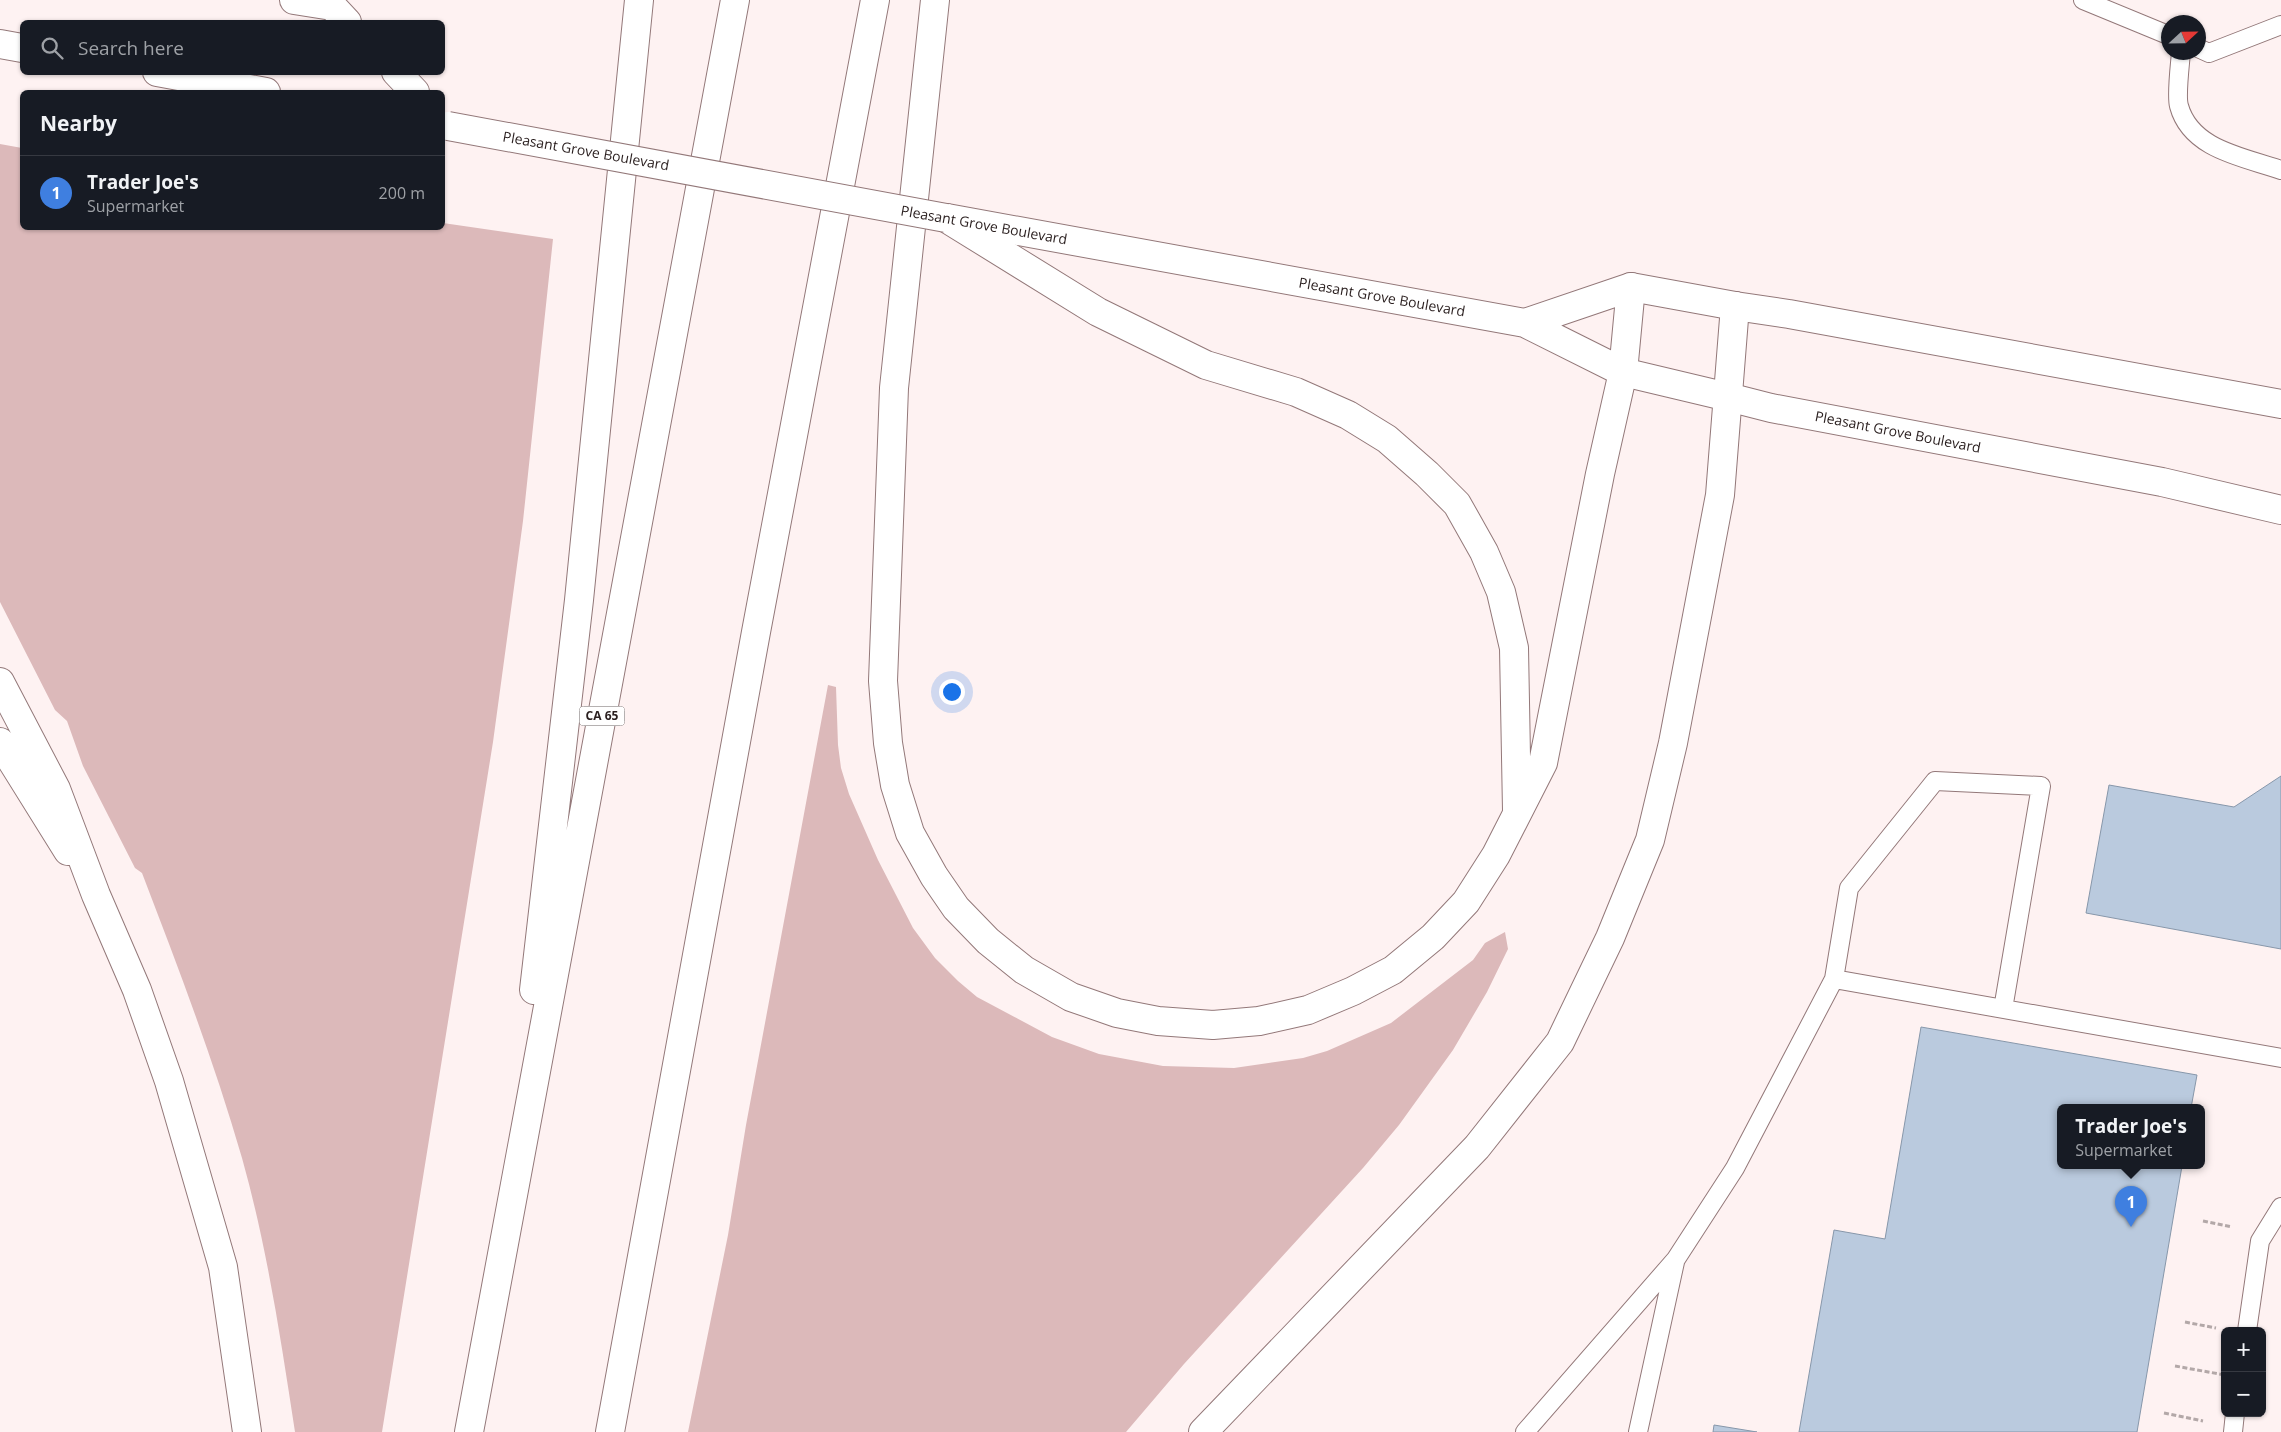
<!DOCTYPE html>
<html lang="en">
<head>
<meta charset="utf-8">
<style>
	:root { --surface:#171b24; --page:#242831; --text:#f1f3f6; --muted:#9ea1a6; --line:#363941; --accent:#1f6bba }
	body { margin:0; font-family:"Open Sans",sans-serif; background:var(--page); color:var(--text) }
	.controls { position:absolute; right:15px; bottom:15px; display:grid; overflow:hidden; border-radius:8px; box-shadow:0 1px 4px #0004 }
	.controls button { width:45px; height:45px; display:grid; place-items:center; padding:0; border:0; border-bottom:1px solid var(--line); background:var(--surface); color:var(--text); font:25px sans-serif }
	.compass { position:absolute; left:2161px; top:15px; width:45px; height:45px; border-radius:50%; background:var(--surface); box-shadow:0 1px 4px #0004; rotate:68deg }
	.you { position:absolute; left:951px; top:691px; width:18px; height:18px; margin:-12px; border:4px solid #fff; border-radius:50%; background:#1a73e8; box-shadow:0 0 0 8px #1a73e833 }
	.badge { display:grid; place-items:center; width:32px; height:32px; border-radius:50%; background:var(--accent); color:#fff; font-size:16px; font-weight:700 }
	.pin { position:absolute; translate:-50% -41px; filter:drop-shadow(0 1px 2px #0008) }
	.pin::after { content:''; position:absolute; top:26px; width:18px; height:15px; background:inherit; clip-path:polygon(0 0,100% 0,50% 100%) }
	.popup { position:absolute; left:2057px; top:1104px; width:148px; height:65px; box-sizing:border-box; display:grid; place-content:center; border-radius:8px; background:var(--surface); filter:drop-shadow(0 1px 4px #0005); font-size:16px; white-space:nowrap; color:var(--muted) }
	.popup b { font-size:19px; color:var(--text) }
	.popup::after { content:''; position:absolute; left:50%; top:100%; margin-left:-10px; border:10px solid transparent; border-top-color:var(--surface) }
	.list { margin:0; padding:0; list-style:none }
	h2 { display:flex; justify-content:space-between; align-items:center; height:65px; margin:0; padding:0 20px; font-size:21px }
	h2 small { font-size:16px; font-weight:400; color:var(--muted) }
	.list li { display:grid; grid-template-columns:32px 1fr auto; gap:15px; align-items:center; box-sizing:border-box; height:75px; padding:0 20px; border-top:1px solid var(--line) }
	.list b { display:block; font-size:19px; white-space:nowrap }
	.list p { margin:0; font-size:16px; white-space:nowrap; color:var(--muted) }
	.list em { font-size:16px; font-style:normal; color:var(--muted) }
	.icon { flex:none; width:28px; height:28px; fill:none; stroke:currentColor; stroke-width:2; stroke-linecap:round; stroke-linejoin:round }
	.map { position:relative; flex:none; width:2281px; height:1432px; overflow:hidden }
	.search { position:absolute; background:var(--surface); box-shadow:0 1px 4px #0004; left:20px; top:20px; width:425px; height:55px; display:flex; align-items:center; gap:12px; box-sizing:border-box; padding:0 18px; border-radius:8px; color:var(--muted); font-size:19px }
	.panel { position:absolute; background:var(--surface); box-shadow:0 1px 4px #0004; left:20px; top:90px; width:425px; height:140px; border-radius:8px }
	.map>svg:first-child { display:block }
</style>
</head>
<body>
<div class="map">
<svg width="2281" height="1432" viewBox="0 0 2281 1432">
	<rect width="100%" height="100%" fill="#fef2f2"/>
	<path fill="#dcb9ba" d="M0 144 22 148V228H442L443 223 553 239 523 521 493 742 382 1432H295C281 1340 267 1247 242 1158 214 1061 178 967 142 873L135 868 83 766 67 721 55 710 0 602Z
		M828 685 836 687 838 745 841 768 849 794 878 860 913 928 935 958 958 981 977 997 1052 1037 1099 1054 1163 1066 1234 1068 1303 1058 1327 1051 1391 1023 1473 960 1485 943 1505 932 1508 949 1487 992 1453 1050 1399 1125 1363 1168 1184 1364 1126 1432H688L728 1235 746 1125Z"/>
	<path fill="#bacade" stroke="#8797aa" d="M2281 776V949L2086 913 2109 785 2234 807Z
		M1921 1027 2197 1075 2191 1108H2061V1166H2182L2137 1432H1799L1834 1230 1885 1239Z
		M1714 1425 1757 1432H1713Z"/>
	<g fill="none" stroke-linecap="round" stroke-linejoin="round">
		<defs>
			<path id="service" d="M2083 0 2168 35
				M2198 48 2209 53 2281 25
				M2181 52C2180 65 2176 96 2179 106 2191 150 2244 157 2281 170
				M1834 979 1849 888 1935 781 2041 786 2003 1009
				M2247 1331 2260 1241 2281 1207
				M1525 1432 1676 1259 1735 1168 1834 979 2281 1058
				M1638 1432 1675 1262
				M2233 1432 2235 1413"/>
			<path id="secondary" d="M1735 306 1789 314 2281 404
				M1728 397 1771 408 2162 482 2281 510"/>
			<path id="primary" d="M0 44 22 48
				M157 72 266 92
				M947 218 1525 323 1623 372 1728 397
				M1525 323 1631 287 1735 306"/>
			<path id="motorway" d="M294 0 332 6 347 22
				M935 0 894 388 883 681 888 743 895 785 910 833 934 876 956 908 988 941 1024 970 1071 997 1117 1013 1158 1021 1213 1025 1259 1021 1308 1010 1353 991 1393 970 1433 937 1466 902 1496 855 1543 763 1600 474 1623 372 1631 287
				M396 72 415 92
				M946 218 1098 312 1206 365 1296 392 1348 415 1387 439 1427 474 1457 504 1484 552 1501 592 1514 648 1517 811
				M0 682 56 789 96 895 137 990 169 1081 223 1267 247 1432
				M0 742 68 851
				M534 990 579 600 639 0
				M469 1432 735 0
				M610 1432 756 632 875 0
				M1203 1432 1477 1147 1560 1042 1610 938 1650 840 1673 743 1720 495 1735 306"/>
		</defs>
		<use href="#service" stroke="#937879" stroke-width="20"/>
		<use href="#secondary" stroke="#937879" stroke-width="30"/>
		<use href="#primary" stroke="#937879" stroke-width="30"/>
		<use href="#motorway" stroke="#937879" stroke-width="30"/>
		<path stroke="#b3a8a8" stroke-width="3" stroke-dasharray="5 2.5" stroke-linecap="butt" d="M2203 1221 2232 1227
			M2185 1322 2216 1328
			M2175 1366 2225 1375
			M2164 1413 2203 1421"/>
		<use href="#service" stroke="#fff" stroke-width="18"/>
		<use href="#secondary" stroke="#fff" stroke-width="28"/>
		<use href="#primary" stroke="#fff" stroke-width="28"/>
		<use href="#motorway" stroke="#fff" stroke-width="28"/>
		<defs>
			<path id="primary-bridge" d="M448 126 946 218"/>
		</defs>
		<use href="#primary-bridge" stroke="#937879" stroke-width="30" stroke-linecap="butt"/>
		<use href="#primary-bridge" stroke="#fff" stroke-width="28"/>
	</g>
	<g text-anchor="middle" stroke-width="4.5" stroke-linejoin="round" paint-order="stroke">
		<rect fill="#fff" stroke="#6a6262" stroke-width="1" x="579.5" y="706.5" width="45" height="19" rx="4"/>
		<g font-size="12" font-weight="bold" fill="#2a1f1f">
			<text x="602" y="720">CA 65</text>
		</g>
		<g font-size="14" fill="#2a1f1f" stroke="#fff">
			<text transform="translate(586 151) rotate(10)" y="5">Pleasant Grove Boulevard</text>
			<text transform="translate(984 225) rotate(10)" y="5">Pleasant Grove Boulevard</text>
			<text transform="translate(1382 297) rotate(10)" y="5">Pleasant Grove Boulevard</text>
			<text transform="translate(1898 432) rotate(11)" y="5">Pleasant Grove Boulevard</text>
		</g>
	</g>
</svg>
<div class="controls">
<button>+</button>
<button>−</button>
</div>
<svg class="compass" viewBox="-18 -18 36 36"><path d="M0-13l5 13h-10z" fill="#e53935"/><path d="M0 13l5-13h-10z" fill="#9ea1a6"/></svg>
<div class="you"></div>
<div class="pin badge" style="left:2131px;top:1227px;background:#3f7fe0">1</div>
<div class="popup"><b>Trader Joe's</b>Supermarket</div>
<div class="search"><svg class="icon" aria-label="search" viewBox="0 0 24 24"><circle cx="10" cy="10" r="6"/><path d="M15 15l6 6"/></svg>Search here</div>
<section class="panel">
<h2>Nearby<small></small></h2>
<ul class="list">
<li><span class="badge" style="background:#3f7fe0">1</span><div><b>Trader Joe's</b><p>Supermarket</p></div><em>200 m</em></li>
</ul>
</section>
</div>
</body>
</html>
